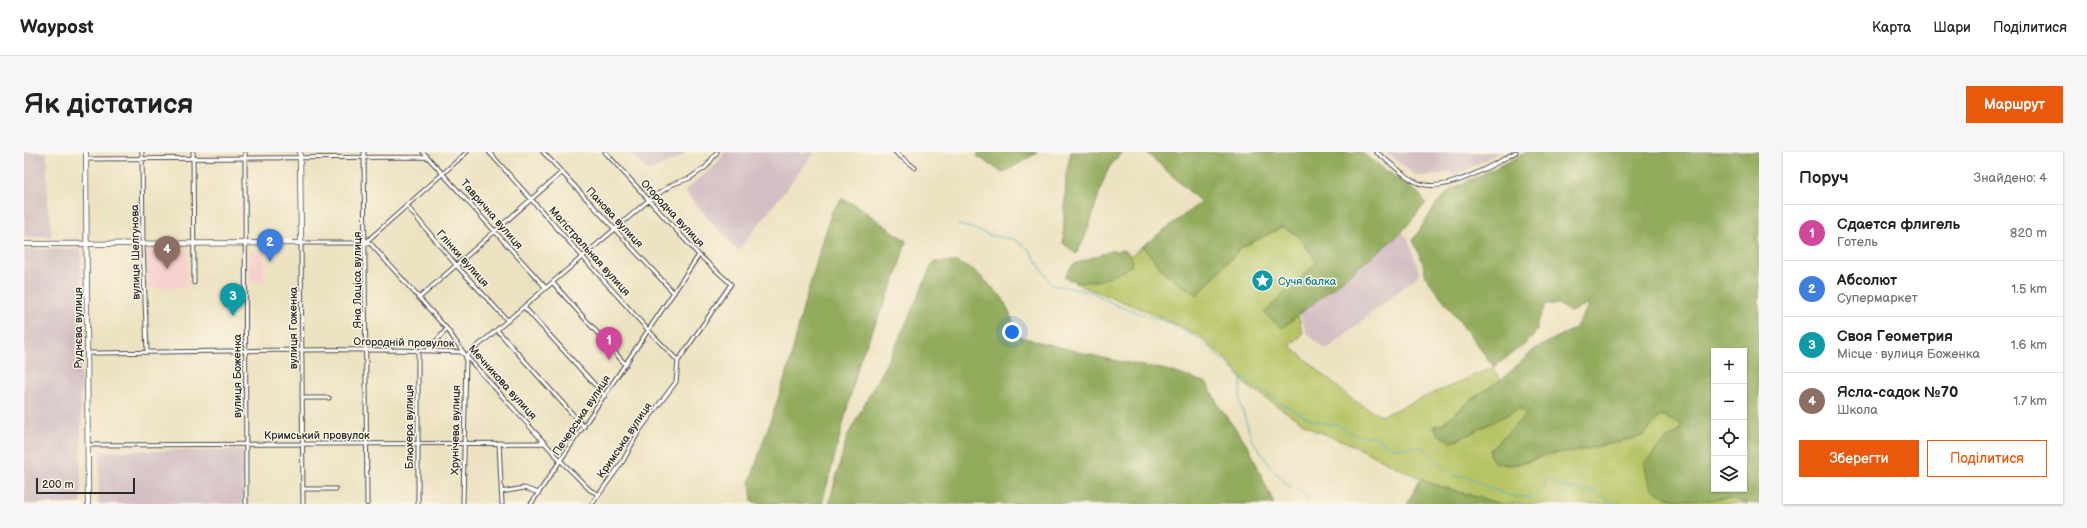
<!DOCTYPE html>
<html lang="uk">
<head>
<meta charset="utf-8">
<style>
	:root { --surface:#fff; --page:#f6f6f6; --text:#222; --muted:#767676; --line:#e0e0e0; --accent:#ea580c }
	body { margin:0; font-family:"Balsamiq Sans",sans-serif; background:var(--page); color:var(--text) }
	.controls { position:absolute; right:12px; bottom:12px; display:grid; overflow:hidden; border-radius:0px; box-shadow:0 1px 3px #0004 }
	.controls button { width:36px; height:36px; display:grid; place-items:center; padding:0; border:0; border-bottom:1px solid var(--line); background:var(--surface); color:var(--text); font:20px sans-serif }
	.scale { position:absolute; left:12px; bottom:10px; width:99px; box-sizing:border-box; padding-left:4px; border:2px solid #2b2b2b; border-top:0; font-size:11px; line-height:14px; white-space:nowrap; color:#2b2b2b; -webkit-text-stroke:3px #fcf5e5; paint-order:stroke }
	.you { position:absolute; left:988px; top:180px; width:14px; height:14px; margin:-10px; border:3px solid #fff; border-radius:50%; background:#1a73e8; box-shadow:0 0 0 6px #1a73e833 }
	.badge { display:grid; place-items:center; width:26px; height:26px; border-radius:50%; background:var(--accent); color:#fff; font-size:13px; font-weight:700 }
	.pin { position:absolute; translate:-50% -33px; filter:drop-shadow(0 1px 2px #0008) }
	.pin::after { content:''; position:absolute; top:21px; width:14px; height:12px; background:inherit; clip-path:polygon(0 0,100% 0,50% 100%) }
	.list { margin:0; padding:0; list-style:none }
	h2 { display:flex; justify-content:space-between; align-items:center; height:52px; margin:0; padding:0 16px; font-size:17px }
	h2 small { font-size:13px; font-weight:400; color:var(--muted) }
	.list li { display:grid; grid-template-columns:26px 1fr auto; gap:12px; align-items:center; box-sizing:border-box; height:56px; padding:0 16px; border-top:1px solid var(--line) }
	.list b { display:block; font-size:15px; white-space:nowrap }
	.list p { margin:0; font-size:13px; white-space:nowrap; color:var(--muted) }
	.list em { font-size:13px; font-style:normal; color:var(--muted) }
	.actions { display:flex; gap:8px; padding:12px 16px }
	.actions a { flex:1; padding:9px 0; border:1px solid var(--accent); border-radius:0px; text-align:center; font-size:14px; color:var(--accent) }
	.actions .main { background:var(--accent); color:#fff }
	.icon { flex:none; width:22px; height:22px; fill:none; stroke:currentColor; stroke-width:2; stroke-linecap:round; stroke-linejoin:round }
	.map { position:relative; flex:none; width:1735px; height:352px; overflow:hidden; border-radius:0px }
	header { display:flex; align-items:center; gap:24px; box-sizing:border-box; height:56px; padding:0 20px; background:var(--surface); border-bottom:1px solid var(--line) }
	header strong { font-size:19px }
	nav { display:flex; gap:22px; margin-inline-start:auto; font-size:14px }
	.intro { display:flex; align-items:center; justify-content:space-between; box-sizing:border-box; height:96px; padding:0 24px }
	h1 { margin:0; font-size:28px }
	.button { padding:10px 18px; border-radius:0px; background:var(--accent); color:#fff; font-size:14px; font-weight:700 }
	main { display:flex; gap:24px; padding:0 24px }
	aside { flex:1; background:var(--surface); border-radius:0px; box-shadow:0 1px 3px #0004 }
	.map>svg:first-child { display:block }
</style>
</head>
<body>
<header>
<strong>Waypost</strong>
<nav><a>Карта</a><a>Шари</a><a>Поділитися</a></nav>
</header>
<div class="intro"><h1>Як дістатися</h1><a class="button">Маршрут</a></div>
<main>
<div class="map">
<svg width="1735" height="352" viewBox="0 0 1735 352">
	<rect width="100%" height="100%" fill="#fcf5e5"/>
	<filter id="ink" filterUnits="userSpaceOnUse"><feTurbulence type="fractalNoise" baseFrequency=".025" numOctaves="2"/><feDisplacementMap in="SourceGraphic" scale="8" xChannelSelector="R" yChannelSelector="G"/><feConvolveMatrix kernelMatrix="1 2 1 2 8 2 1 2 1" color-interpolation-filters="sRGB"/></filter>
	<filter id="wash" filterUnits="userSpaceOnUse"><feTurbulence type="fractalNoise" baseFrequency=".012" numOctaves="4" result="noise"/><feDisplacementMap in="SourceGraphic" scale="16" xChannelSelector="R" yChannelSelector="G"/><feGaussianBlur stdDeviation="0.9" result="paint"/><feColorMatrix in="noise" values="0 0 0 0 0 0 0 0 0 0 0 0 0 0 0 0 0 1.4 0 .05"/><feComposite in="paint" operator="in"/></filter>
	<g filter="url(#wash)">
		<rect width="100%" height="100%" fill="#ece2c1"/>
		<path fill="#f7d0cd" d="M122 98H164V136H123Z
			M226 99H239L240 130H226Z"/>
		<path fill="#d2bec3" d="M0 0H23L24 60 27 61V84L0 85Z
			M604 0H662L649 9 624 19Z
			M701 0H791L714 99 660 39 693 12Z
			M1361 0H1475L1431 24 1426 20 1401 25 1391 23Z
			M1378 80 1384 87 1396 122 1302 198 1283 182 1276 162Z
			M0 97H57V352H0Z
			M219 298V352H74L76 299Z"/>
		<path fill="#b7c466" stroke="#717848" d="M1258 75 1274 83 1293 110 1258 176 1274 163 1279 182 1266 194 1326 246 1357 264 1470 215 1477 228 1454 243 1418 272 1496 256 1502 263 1466 298V304C1470 307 1477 313 1482 313 1505 315 1523 297 1546 301L1619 284 1636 264 1658 271 1654 280 1642 288 1625 306 1683 348 1708 346 1724 352H1477L1405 331 1322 290 1289 278 1221 232 1205 210 1174 183 1125 160 1050 131 1076 128 1108 109 1107 103 1119 94 1142 123 1173 143 1217 96Z"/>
		<path fill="#91aa5b" stroke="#5e6a43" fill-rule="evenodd" d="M955 0H1014L979 21 953 4Z
			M1047 0H1098C1093 6 1086 13 1083 20 1071 47 1068 77 1052 102L1039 91 1042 22Z
			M1122 0H1337L1395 42 1402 51 1376 82 1258 176 1240 161 1293 110 1274 83 1258 75 1217 96 1173 143 1142 123 1119 94 1177 50Z
			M1504 0H1735V352C1725 352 1718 348 1708 347 1701 345 1691 348 1684 348 1669 349 1641 349 1630 338 1624 331 1623 321 1620 312L1642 288 1654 280 1658 272 1636 264 1619 284 1546 301C1518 296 1503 319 1470 310L1466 304V298L1502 263 1496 256 1434 288 1427 290 1414 282 1410 274 1418 272 1454 243 1477 228 1511 197 1551 176 1566 152 1546 160 1534 152H1522L1513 171V179L1502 191 1470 215 1402 125 1399 111 1389 88 1413 51 1428 37ZM1690 199H1720V337H1690Z
			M818 47 832 53 882 89 872 125 836 207 798 352H739L728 350 726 329 765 214 780 152 808 59Z
			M1100 98C1107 103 1109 106 1107 114 1088 126 1060 137 1040 125L1048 113 1086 99Z
			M909 110H932L950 118 978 145 996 185 1083 207 1142 218 1183 231 1196 256 1225 295 1250 352H805L823 285 874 189Z
			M1397 326 1405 331 1477 352H1383Z"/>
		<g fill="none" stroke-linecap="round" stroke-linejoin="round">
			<path stroke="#41b0bc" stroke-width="1" d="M934 73 947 76 968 84 989 87 1005 97 1028 133 1068 140 1094 154 1140 169 1176 187 1217 224 1258 252 1289 269 1314 273 1330 283 1350 284 1370 296 1399 295 1428 324H1443L1461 334 1487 344 1508 346 1516 339 1524 325 1537 335 1569 339 1593 352
				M1217 225 1216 251 1228 288 1247 315 1263 333 1281 341 1284 352"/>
		</g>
	</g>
	<g filter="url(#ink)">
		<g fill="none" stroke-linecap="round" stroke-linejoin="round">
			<defs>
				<path id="street" d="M118 0 119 92 123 200
					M169 0 170 131
					M221 0 222 352
					M340 0 343 352
					M399 0 522 136
					M465 0 625 179 654 209
					M519 0 650 141
					M871 0 891 16
					M1352 0C1365 9 1378 23 1392 30 1419 44 1468 13 1492 0
					M62 7 403 5
					M382 53 432 113 484 169
					M342 90 443 0
					M529 131 602 213
					M395 146 537 21
					M501 156 581 244
					M473 178 560 275
					M403 199 423 177
					M63 201C188 200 312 195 437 200L442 204 625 48 649 32 666 26 682 15 693 0
					M278 246H305
					M475 291 478 352
					M64 293 522 291
					M279 337H312
					M477 340 500 336 515 341
					M279 352 277 91H346L423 177 442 204 537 309 566 338 574 342
					M394 352V199
					M439 352 442 204
					M507 352 675 103
					M568 352 599 309 615 279 652 230 654 209 707 132 675 103 581 0"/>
				<path id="secondary" d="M62 0 64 352
					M0 92 277 91 276 0"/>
			</defs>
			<use href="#street" stroke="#484642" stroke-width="5"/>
			<use href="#secondary" stroke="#484642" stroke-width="6"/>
			<use href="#street" stroke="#fff" stroke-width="3"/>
			<use href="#secondary" stroke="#fff" stroke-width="4.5"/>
		</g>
	</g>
	<defs>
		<symbol id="sight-disc" viewBox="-11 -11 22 22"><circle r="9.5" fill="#0f9aa8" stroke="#fcf5e5"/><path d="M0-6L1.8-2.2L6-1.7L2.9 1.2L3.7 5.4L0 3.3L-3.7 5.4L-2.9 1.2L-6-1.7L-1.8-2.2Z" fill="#fff"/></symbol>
	</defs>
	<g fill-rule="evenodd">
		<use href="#sight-disc" x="1226" y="116" width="25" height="25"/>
	</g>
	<g text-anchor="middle" stroke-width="3" stroke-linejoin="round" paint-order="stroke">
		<g font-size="11" fill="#2b2b2b" stroke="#fcf5e5">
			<text transform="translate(649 61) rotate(47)" y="4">Огородна вулиця</text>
			<text transform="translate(468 62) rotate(49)" y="4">Таврична вулиця</text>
			<text transform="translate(591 65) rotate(47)" y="4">Панова вулиця</text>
			<text transform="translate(566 99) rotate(48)" y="4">Магістральная вулиця</text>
			<text transform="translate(111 100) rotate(-91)" y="4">вулиця Шелгунова</text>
			<text transform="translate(439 106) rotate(48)" y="4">Глінки вулиця</text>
			<text transform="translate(333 128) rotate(-90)" y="4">Яна Лаціса вулиця</text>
			<text transform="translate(54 176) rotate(-90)" y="4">Руднєва вулиця</text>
			<text transform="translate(269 176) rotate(-90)" y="4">вулиця Гоженка</text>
			<text transform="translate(380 190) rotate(1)" y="4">Огородній провулок</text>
			<text transform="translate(213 224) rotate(-90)" y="4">вулиця Боженка</text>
			<text transform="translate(479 230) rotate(48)" y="4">Мечникова вулиця</text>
			<text transform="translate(557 263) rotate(-56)" y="4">Печерська вулиця</text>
			<text transform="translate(385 275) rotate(-90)" y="4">Блюхера вулиця</text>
			<text transform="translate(431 278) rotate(-89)" y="4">Хрунічева вулиця</text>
			<text x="293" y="287">Кримський провулок</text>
			<text transform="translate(600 288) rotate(-56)" y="4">Кримська вулиця</text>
		</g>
		<g font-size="11" fill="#0d838f" stroke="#fcf5e5" text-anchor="start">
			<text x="1254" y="133">Сучя балка</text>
		</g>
	</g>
</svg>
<div class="controls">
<button>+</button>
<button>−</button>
<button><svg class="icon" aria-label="locate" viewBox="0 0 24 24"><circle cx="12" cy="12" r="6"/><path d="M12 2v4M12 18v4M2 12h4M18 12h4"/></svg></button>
<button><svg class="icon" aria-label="layers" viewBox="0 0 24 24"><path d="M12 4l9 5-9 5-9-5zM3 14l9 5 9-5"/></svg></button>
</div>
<div class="scale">200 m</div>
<div class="you"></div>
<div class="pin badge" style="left:585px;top:208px;background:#d1479c">1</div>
<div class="pin badge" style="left:246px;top:110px;background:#3f7fe0">2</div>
<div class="pin badge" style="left:209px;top:164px;background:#0f9aa8">3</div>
<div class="pin badge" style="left:143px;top:117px;background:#8d6e63">4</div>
</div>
<aside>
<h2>Поруч<small>Знайдено: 4</small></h2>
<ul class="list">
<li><span class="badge" style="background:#d1479c">1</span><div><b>Сдается флигель</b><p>Готель</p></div><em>820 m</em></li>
<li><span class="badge" style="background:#3f7fe0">2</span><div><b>Абсолют</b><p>Супермаркет</p></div><em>1.5 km</em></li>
<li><span class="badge" style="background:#0f9aa8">3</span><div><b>Своя Геометрия</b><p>Місце · вулиця Боженка</p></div><em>1.6 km</em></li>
<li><span class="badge" style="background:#8d6e63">4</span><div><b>Ясла-садок №70</b><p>Школа</p></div><em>1.7 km</em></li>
</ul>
<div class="actions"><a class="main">Зберегти</a><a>Поділитися</a></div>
</aside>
</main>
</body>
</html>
